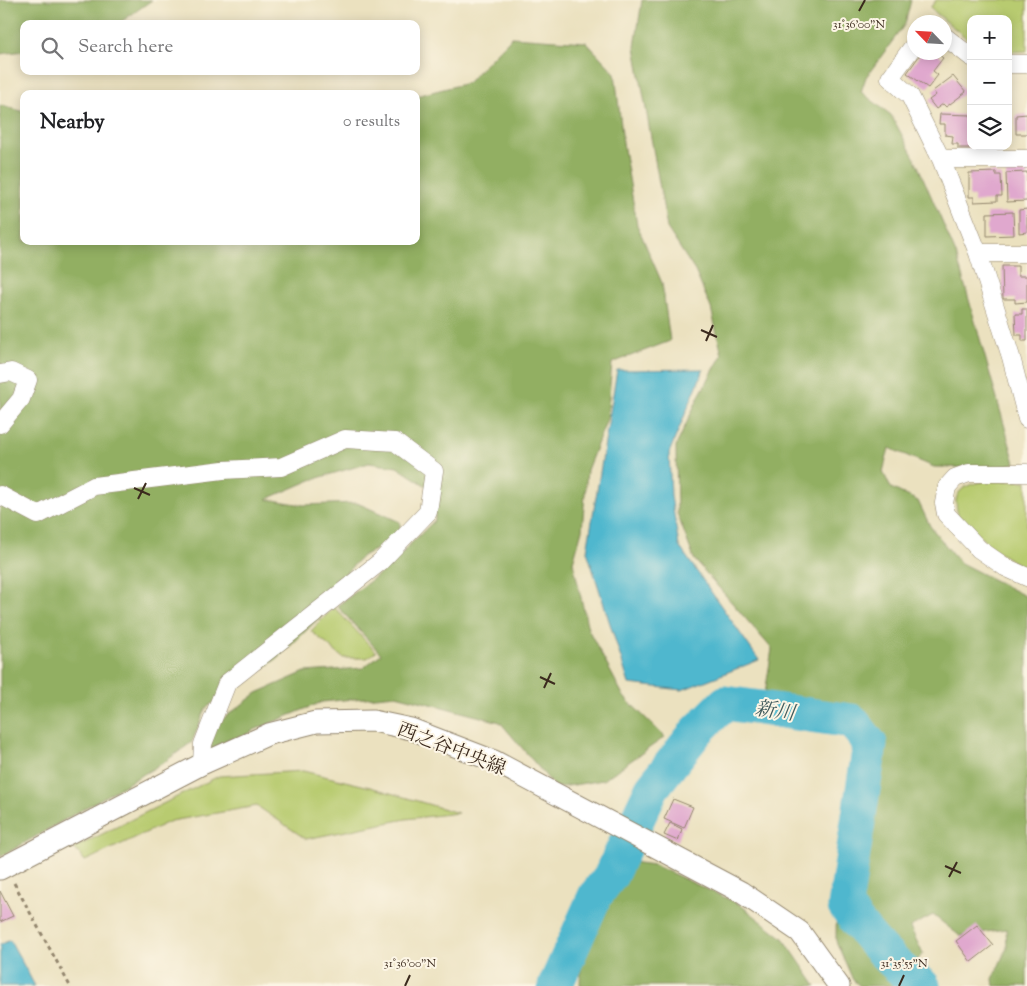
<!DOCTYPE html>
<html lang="en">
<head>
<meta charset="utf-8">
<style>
	:root { --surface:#fff; --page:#f2f2f2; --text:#202124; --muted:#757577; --line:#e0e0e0 }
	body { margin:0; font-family:"Sorts Mill Goudy","Noto Serif JP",serif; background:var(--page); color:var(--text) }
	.controls { position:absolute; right:15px; top:15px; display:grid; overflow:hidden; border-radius:10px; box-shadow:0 2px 12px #0003 }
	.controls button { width:45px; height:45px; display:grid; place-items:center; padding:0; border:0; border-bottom:1px solid var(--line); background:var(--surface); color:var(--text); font:25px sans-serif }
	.compass { position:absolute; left:907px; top:15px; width:45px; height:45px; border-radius:50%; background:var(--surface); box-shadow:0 2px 12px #0003; rotate:295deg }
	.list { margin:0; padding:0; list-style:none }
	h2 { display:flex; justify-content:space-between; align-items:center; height:65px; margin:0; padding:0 20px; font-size:21px }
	h2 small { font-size:16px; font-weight:400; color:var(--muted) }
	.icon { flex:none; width:28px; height:28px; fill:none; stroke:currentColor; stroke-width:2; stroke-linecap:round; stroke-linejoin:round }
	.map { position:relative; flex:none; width:1027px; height:986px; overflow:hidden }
	.search { position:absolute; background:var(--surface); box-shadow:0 2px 12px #0003; left:20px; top:20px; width:400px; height:55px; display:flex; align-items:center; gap:12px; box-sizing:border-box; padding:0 18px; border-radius:10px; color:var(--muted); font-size:19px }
	.panel { position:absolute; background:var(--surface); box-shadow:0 2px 12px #0003; left:20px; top:90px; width:400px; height:155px; border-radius:10px }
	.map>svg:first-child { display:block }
</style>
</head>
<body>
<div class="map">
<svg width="1027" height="986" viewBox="0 0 1027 986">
	<rect width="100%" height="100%" fill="#fcf5e5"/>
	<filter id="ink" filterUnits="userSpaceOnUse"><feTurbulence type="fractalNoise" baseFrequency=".02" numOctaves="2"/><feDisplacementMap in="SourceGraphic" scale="10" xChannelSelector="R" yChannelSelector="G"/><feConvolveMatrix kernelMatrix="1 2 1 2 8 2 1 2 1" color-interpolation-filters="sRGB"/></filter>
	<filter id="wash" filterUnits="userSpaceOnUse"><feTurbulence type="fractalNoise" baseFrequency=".0096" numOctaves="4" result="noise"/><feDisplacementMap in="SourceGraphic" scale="20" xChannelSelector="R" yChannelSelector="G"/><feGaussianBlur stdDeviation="1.12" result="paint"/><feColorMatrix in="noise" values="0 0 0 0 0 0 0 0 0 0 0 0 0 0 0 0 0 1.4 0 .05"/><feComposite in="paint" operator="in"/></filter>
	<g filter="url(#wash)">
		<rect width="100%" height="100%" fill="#ebe1bf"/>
		<path fill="#b8cb6f" stroke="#7a7a46" d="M936 0H1027V51L1008 52V19H971V42L930 8Z
			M1027 481V570L993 549 958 515C957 511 956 504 956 500 960 475 1008 482 1027 481Z
			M334 607 376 652 367 658H343L311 631Z
			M303 771 370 787 458 813 406 819 306 839 257 806 171 821 85 861 74 848 219 776Z"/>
		<path fill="#92af62" stroke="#666c40" d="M0 0H152L118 24H24V51L0 54Z
			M642 0H911L905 24 866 77 861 92 891 115 915 159 956 254 1015 463 996 468 934 467 889 448 883 472 891 488 918 501 930 526 959 562 1027 597V986H994L993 979 1007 947 1006 929 960 936 933 915 910 927 923 954 893 986H860L853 980 836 941 837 868 850 786 853 743 813 718 791 728 761 719 772 649 694 559 677 513 676 446 699 396 722 355 711 308 695 271 667 228 635 47Z
			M512 37 586 42 615 73 623 143 637 225 662 283 670 341 612 363 607 419 587 470 582 530 573 562 588 629 624 697 665 737 603 780 556 788 500 722 396 695 322 702 254 730 211 757V728L257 693 305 672 363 668 381 654 337 606 382 572 435 520 434 491 397 467 369 463 311 480 267 499 303 505 357 503 400 522V538L362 556 327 593 320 617 278 658 206 708 192 742 163 763 0 857V105L24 112V241H416V96L467 83Z
			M631 862 654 865 739 904 783 938 816 986H580C580 940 603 898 631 862Z"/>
		<path fill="#4fb7ce" stroke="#457076" d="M704 369 669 453 671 496 679 546 759 660 682 690 629 684 587 551 617 370Z
			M10 940 35 986H0V945Z"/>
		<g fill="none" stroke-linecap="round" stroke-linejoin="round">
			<path stroke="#4fb7ce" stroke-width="35" d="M555 986 595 896 611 875 652 788 697 731 725 703 852 721 870 744 845 906C868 937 891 964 923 986"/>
		</g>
		<g id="blocks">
			<path fill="#e0a8ce" d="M922 52H935L943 58 933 71 938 75 928 88 907 73Z
				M953 76 966 92 946 107 943 104 936 109 929 100 936 95 933 91Z
				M940 114 971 115 970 148H958V144H952L953 136 945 135V124H939Z
				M1027 114V134H1016V115Z
				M996 172V175H1001L1002 196H997V201L974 202V197H969V173Z
				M1027 172V201L1007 202 1006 173Z
				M1027 209V232L1019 233V210Z
				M1013 212 1014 235 987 236V213Z
				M1002 266H1018V276H1027V302L1015 303V299H1003Z
				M1022 309H1027V341H1022V335H1016L1015 314H1022Z
				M673 799 693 807 684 828 664 819Z
				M670 823 682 829 678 841 664 835Z
				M0 891 13 916 0 922Z
				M977 925 993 945 971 962 956 941Z"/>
		</g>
	</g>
	<g filter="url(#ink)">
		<use href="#blocks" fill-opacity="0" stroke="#93866e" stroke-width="1"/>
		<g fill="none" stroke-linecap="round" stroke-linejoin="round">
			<defs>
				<path id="minor" d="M944 36 971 57
					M914 45 890 78 910 96 941 159 978 253 1011 357 1027 419
					M1008 64H1027
					M941 159H1027
					M978 253H1027
					M0 374 11 372 28 380 21 399 0 424
					M1027 473H969L955 478 947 487 944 503 946 514 979 549 1005 567 1027 577
					M0 495 38 515 94 486 223 470 281 467 345 439 395 442 434 471 428 512 380 562 227 683 203 744 202 764"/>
				<path id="tertiary" d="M0 869 202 764 269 734 316 722 373 721 411 729 494 761 741 892 800 932 839 986"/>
			</defs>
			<use href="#minor" stroke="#93866e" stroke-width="19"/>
			<use href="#tertiary" stroke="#93866e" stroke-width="23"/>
			<path stroke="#93866e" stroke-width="3" stroke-dasharray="4 4" stroke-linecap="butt" d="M14 883 70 986"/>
			<use href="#minor" stroke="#fff" stroke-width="18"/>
			<use href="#tertiary" stroke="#fff" stroke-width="21"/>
		</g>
	</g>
	<path fill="none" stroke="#3b2a1e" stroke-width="2" d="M859 11 865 0M701 330 717 337M706 341 713 325M134 488 150 495M138 499 146 483M540 677 555 684M544 688 551 673M945 866 961 873M949 877 957 862M405 986 410 975M899 986 904 975"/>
	<g text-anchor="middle" stroke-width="4" stroke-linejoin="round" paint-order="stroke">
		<g font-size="19" fill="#3b2a1e" stroke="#fcf5e5">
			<text transform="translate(452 748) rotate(21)" y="7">西之谷中央線</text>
		</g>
		<g font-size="20" font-style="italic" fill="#425b5c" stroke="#fcf5e5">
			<text transform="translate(775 710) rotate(8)" y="7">新川</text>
		</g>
	</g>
	<g font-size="12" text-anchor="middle" fill="#3b2a1e" stroke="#fcf5e5" stroke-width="4" stroke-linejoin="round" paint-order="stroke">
		<text x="859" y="28">31°36'00"N</text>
		<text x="410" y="967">31°36'00"N</text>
		<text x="904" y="967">31°35'55"N</text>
	</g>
</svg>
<div class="controls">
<button>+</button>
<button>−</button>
<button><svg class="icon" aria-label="layers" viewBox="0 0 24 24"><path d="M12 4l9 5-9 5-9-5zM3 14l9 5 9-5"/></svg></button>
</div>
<svg class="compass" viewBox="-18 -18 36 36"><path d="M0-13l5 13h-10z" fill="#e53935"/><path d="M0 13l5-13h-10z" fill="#757577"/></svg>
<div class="search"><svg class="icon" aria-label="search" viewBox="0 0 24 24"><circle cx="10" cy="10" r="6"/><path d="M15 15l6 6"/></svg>Search here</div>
<section class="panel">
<h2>Nearby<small>0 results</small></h2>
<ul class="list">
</ul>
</section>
</div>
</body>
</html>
